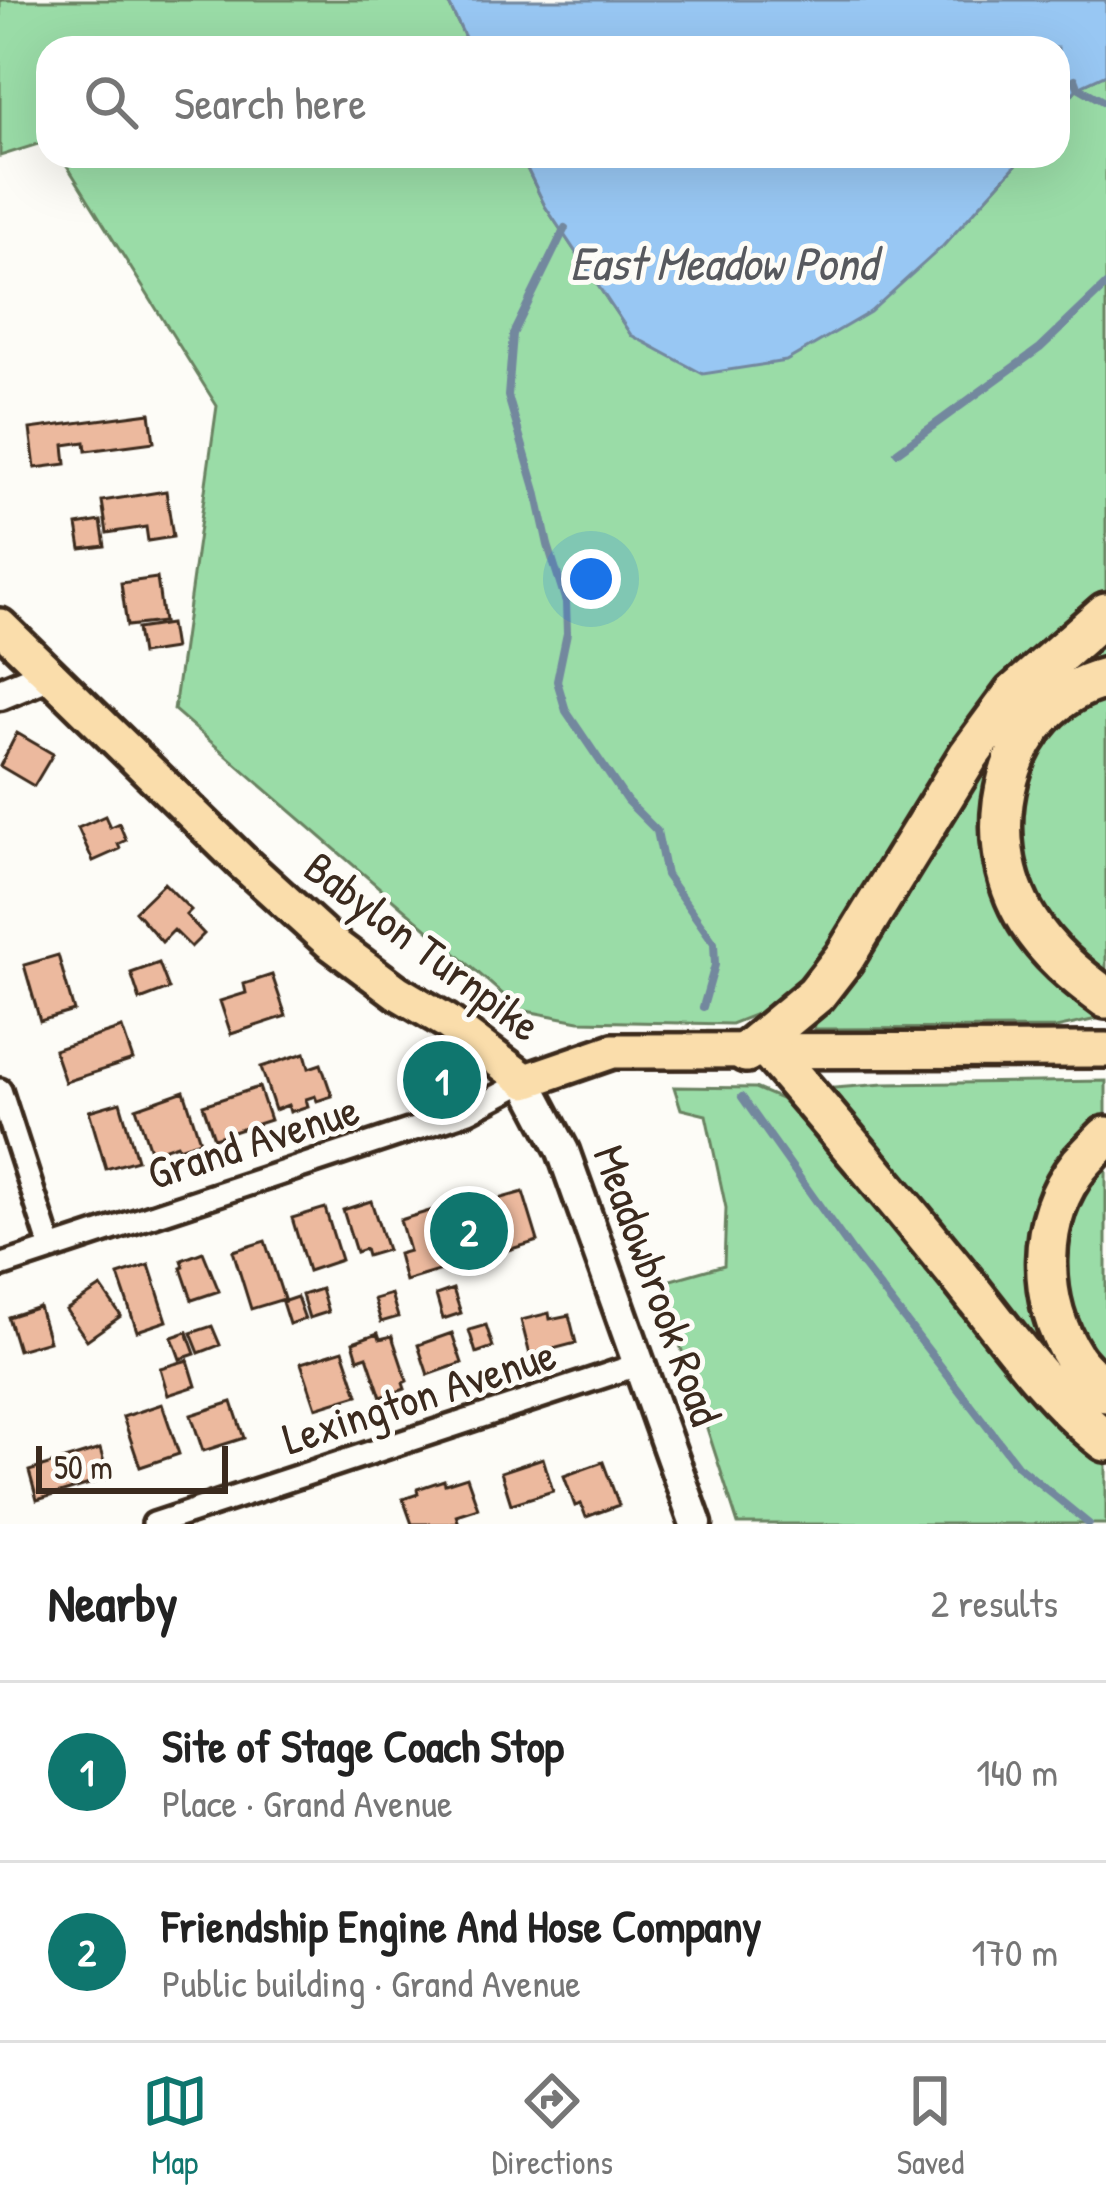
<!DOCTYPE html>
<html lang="en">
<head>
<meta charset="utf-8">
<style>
	:root { --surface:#fff; --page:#f2f2f2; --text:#222; --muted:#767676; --line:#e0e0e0; --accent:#0f766e }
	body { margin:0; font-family:"Patrick Hand",sans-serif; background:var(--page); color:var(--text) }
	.scale { position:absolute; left:36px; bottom:30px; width:192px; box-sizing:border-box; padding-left:12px; border:6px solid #3b2a1e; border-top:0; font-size:33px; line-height:42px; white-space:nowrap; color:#3b2a1e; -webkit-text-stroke:9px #fdfcf7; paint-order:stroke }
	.you { position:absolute; left:591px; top:579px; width:42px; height:42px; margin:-30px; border:9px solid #fff; border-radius:50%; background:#1a73e8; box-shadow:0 0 0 18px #1a73e833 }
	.badge { display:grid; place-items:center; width:78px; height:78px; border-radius:50%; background:var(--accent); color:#fff; font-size:39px; font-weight:700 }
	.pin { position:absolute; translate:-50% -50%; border:6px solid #fff; box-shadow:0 3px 12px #0006 }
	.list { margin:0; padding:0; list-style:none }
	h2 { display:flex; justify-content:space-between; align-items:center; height:156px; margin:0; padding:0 48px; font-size:51px }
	h2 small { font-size:39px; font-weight:400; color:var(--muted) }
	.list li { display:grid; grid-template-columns:78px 1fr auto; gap:36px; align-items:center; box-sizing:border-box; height:180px; padding:0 48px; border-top:3px solid var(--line) }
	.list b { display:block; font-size:45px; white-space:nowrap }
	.list p { margin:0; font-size:39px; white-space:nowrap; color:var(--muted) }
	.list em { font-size:39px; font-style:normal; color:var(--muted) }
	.icon { flex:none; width:66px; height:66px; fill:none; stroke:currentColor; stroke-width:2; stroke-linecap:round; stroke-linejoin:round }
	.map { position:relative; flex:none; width:1106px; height:1524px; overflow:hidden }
	.search { position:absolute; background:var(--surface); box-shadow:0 12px 48px #0002; left:36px; right:36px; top:36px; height:132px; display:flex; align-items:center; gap:30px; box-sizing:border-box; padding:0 42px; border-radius:36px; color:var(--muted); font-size:45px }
	.sheet { height:516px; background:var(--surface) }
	nav { display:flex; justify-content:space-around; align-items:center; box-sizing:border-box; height:168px; border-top:3px solid var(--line); background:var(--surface); font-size:33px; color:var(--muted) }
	nav a { display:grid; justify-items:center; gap:6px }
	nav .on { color:var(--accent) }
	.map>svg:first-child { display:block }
</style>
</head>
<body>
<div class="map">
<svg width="1106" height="1524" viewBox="0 0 1106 1524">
	<rect width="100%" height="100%" fill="#fdfcf7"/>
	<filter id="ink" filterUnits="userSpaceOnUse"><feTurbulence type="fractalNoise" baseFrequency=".00833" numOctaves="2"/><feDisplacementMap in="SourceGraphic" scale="24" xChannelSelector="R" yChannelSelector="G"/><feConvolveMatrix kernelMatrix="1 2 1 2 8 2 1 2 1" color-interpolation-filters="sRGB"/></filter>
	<g filter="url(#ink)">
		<path fill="#9adca7" stroke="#6a8362" stroke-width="3" d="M0 0H447L470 48H48V141L0 156Z
			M1106 74V593L1098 599 794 999 731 1024 579 1021 521 1010 174 710 217 406 61 156H521L545 206 631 335 943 246 1024 156H1058V112L1078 87Z
			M1106 633V663L985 820 1106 1017 1056 1028 814 1029 820 1006 1009 723Z
			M1106 689V988L1056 940 1019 871 1018 783 1060 719Z
			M1106 1081V1127L1041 1222 1106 1407V1425L822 1089 884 1084Z
			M674 1087 755 1088 781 1099 802 1119 810 1113 1078 1443 1106 1464V1524H738L660 1283 724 1265 726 1208 706 1115 681 1109Z
			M1106 1156V1371L1078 1339 1057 1264 1076 1196Z"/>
		<path fill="#98c7f3" stroke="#73889e" stroke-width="3" d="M447 0H1106V74L1078 87 1058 112V48H470Z
			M521 156H1024L943 246 870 312 786 361 703 374 631 335 545 206Z"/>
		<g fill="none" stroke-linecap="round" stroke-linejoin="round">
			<path stroke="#73889e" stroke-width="8" d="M1075 79 1078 87 1106 103
				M565 228 513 334 508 396 536 491 548 545 566 602 567 633 557 681 566 711 627 801 657 831 666 875 714 943 715 965 703 1007
				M897 452 1040 348 1106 285
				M742 1097 854 1254 1017 1465 1089 1524"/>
		</g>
		<path fill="#ecb99e" stroke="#3b2a1e" stroke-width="3" d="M150 413 154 442 86 451 85 442 64 445 66 464 35 468 30 429Z
			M166 491 173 537 148 541 146 527 107 533 102 501Z
			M101 521 105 546 81 549 77 525Z
			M157 578 163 622 127 626 121 583Z
			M170 624 174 649 141 654 137 629Z
			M17 733 53 754 34 786 0 766Z
			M105 816 110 827 119 823 126 840 118 844 120 849 93 861 78 828Z
			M164 883 191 910 186 915 204 934 191 947 174 930 162 942 135 911Z
			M58 955 74 1011 40 1021 24 965Z
			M159 963 169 989 140 1000 131 973Z
			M272 975 286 1016 231 1034 220 1001 246 993 244 984Z
			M122 1028 133 1060 65 1082 54 1050Z
			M305 1053 309 1068 321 1064 332 1096 317 1101 315 1096 306 1099 308 1106 290 1112 288 1105 275 1110 261 1067Z
			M259 1087 270 1120 214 1138 203 1105Z
			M184 1091 200 1141 179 1148 177 1144 151 1153 136 1108Z
			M120 1102 137 1160 106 1169 89 1111Z
			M523 1192 538 1241 405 1281 398 1254 409 1251 400 1220 482 1195 484 1203Z
			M371 1201 387 1250 367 1256 365 1249 356 1252 343 1210Z
			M325 1208 341 1260 308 1271 292 1218Z
			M265 1241 284 1299 251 1309 233 1251Z
			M203 1252 219 1291 192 1300 181 1268 184 1267 182 1260Z
			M149 1265 167 1321 137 1331 118 1275Z
			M101 1287 121 1316 87 1340 66 1310Z
			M321 1289 328 1312 309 1318 302 1295Z
			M453 1289 461 1313 443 1319 436 1295Z
			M391 1294 398 1317 381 1322 374 1299Z
			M297 1297 305 1319 289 1324 282 1302Z
			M39 1307 49 1341 18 1350 8 1317Z
			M549 1313 550 1319 569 1315 576 1343 530 1355 521 1320Z
			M486 1325 493 1347 476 1353 469 1330Z
			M212 1326 220 1345 199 1353 191 1333Z
			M187 1332 195 1354 180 1359 172 1337Z
			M378 1333 380 1339 392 1336 407 1381 403 1383 405 1389 381 1397 367 1356 358 1359 353 1342Z
			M452 1333 462 1363 428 1375 418 1345Z
			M343 1350 358 1395 316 1408 301 1363Z
			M188 1360 196 1386 168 1395 160 1368Z
			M232 1402 244 1438 203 1451 191 1415Z
			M162 1404 179 1454 140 1467 123 1417Z
			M100 1449 109 1478 37 1500 29 1471Z
			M543 1458 553 1491 511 1504 501 1472Z
			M603 1462 619 1505 586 1517 581 1504 575 1506 564 1476Z
			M467 1477 478 1508 456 1515 458 1521 450 1524H412L403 1499 418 1494 417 1489 444 1480 445 1484Z"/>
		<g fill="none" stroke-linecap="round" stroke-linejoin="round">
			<defs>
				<path id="street" d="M0 1090 51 1248
					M0 1266 469 1111 526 1081
					M154 1524 640 1364"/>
				<path id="secondary" d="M0 694 48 674
					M526 1081 563 1151 696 1524"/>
				<path id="primary" d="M0 626 242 862 330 942 397 992 446 1021 526 1081 613 1051 1106 1050"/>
				<path id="highway" d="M1106 678C1002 704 975 838 1028 921 1048 953 1076 976 1106 998
					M746 1052 816 994 844 958 969 755 1014 694 1106 613
					M771 1052C835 1126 898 1201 960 1277 1004 1332 1050 1398 1106 1441
					M1106 1137C1097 1146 1088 1155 1080 1164 1036 1218 1037 1301 1074 1358 1082 1370 1096 1381 1106 1392"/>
			</defs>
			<use href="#street" stroke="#3b2a1e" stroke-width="30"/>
			<use href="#secondary" stroke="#3b2a1e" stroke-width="39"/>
			<use href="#primary" stroke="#3b2a1e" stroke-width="42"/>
			<use href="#highway" stroke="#3b2a1e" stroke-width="48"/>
			<use href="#street" stroke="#fdfcf7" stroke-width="21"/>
			<use href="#secondary" stroke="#fdfcf7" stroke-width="30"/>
			<use href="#primary" stroke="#faddab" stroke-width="33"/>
			<use href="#highway" stroke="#faddab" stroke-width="39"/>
		</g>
	</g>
	<g text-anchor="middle" stroke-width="10" stroke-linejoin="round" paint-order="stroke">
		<g font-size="45" fill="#3b2a1e" stroke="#fdfcf7">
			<text transform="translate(423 946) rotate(37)" y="16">Babylon Turnpike</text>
			<text transform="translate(253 1141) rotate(-18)" y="16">Grand Avenue</text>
			<text transform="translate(658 1285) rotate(70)" y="16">Meadowbrook Road</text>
			<text transform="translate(419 1396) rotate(-18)" y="16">Lexington Avenue</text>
		</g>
		<g font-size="48" font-style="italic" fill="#57595e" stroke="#fdfcf7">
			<text x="723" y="280">East Meadow Pond</text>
		</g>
	</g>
</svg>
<div class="scale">50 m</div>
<div class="you"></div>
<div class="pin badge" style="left:442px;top:1080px">1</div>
<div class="pin badge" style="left:469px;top:1231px">2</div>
<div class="search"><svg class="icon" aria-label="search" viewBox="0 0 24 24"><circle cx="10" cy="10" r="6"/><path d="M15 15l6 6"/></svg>Search here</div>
</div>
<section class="sheet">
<h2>Nearby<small>2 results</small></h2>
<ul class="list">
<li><span class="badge">1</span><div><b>Site of Stage Coach Stop</b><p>Place · Grand Avenue</p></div><em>140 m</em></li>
<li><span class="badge">2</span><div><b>Friendship Engine And Hose Company</b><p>Public building · Grand Avenue</p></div><em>170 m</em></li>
</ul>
</section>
<nav>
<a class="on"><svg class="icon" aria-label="map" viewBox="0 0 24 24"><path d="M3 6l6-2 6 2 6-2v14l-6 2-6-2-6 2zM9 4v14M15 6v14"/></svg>Map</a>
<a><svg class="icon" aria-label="directions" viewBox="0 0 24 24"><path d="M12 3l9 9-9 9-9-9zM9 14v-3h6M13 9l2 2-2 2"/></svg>Directions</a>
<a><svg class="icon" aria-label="saved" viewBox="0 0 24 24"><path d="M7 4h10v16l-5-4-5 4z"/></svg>Saved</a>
</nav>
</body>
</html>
